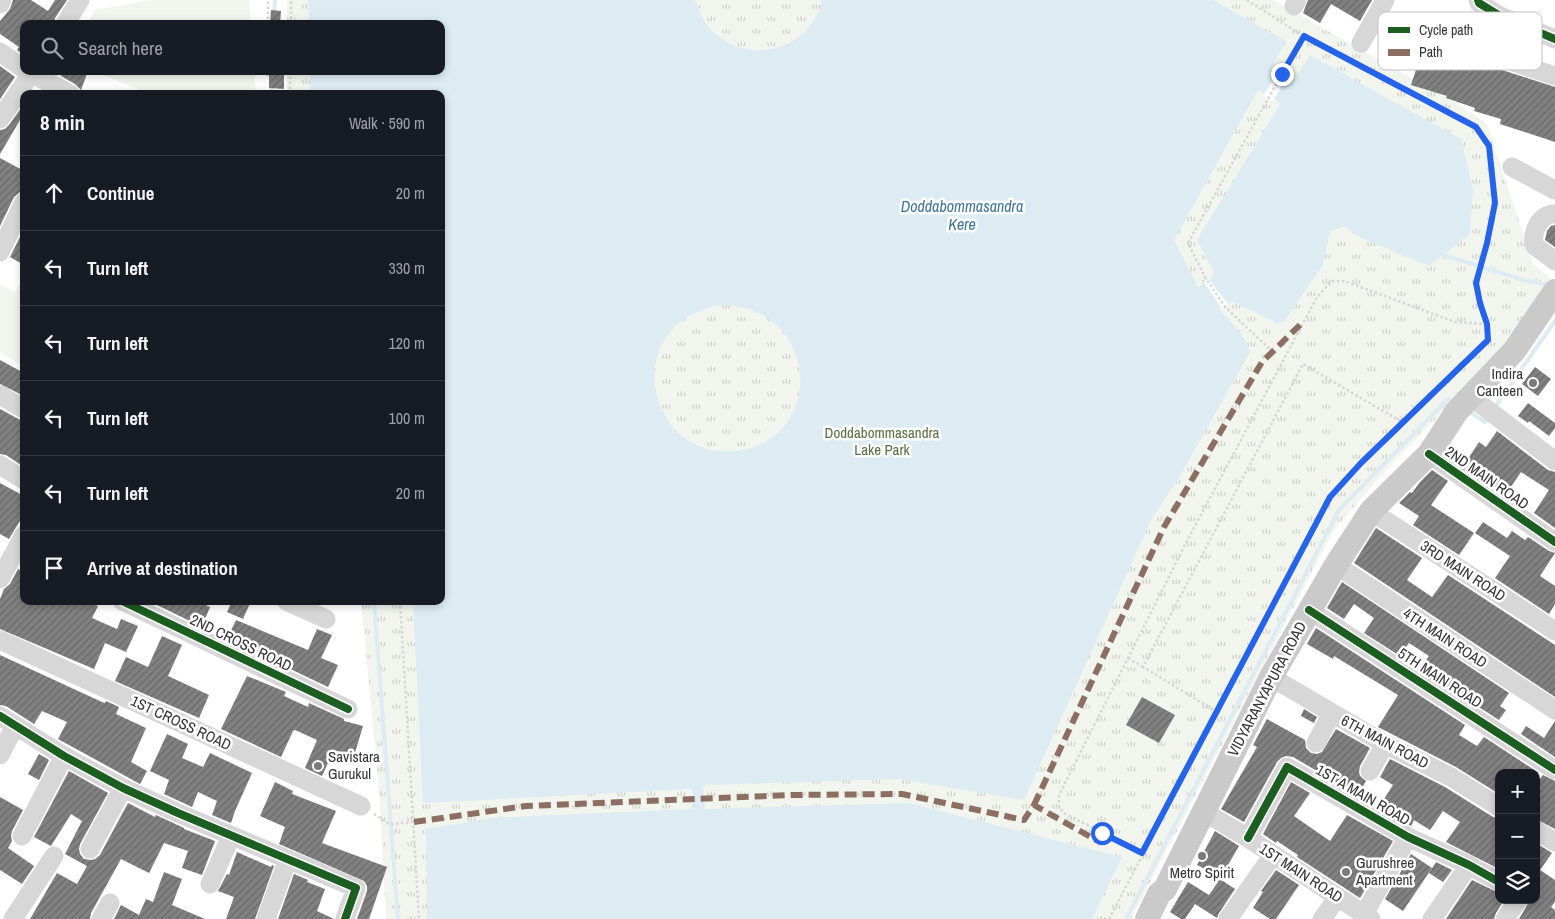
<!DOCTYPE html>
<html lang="en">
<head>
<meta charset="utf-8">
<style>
	:root { --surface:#171b24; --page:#20242c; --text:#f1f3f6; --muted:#9ea1a6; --line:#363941 }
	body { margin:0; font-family:"Archivo Narrow",sans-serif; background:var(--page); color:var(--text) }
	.controls { position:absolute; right:15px; bottom:15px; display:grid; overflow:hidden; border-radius:10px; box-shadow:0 2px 8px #0003 }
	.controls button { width:45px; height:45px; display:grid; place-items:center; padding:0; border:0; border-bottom:1px solid var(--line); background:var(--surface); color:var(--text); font:25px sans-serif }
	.stop { position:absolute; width:15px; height:15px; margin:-11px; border:4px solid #2563eb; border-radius:50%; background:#fff }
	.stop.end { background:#2563eb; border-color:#fff; box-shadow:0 1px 5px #0008 }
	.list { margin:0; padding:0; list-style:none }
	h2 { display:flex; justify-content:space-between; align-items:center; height:65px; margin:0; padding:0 20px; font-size:21px }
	h2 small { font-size:16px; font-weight:400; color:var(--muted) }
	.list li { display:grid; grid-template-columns:32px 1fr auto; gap:15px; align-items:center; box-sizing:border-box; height:75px; padding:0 20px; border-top:1px solid var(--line) }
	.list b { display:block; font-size:19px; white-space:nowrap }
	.list em { font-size:16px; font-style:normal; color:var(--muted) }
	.icon { flex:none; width:28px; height:28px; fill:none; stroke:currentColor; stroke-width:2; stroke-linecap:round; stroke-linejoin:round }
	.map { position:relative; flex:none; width:1555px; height:919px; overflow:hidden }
	.search { position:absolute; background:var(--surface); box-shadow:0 2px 8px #0003; left:20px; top:20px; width:425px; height:55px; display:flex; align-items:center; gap:12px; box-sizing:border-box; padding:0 18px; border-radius:10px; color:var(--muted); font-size:19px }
	.panel { position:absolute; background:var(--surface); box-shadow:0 2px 8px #0003; left:20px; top:90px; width:425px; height:515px; border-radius:10px }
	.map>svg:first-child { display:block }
</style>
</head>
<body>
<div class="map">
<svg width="1555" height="919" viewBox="0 0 1555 919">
	<defs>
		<pattern id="park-tufts" width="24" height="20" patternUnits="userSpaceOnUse" patternTransform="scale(1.25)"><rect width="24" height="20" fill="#f1f5ed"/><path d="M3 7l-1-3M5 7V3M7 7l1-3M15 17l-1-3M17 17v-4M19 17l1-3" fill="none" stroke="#cfd2cc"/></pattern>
		<pattern id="building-hatch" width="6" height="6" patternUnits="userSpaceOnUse" patternTransform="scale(1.25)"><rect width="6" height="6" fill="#818181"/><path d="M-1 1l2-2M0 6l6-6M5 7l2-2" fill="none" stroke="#6a6a6a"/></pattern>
	</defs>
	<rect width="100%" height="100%" fill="#fff"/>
	<path fill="#f1f5ed" d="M152 0H249L251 24H88L95 10Z
		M93 71H254L256 94H151Z
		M24 279V367L0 352V284L15 292Z"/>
	<path fill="url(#park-tufts)" d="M287 0H1273L1461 106 1487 124 1533 264 1554 281 1487 365 1378 479 1334 530 1131 919H386L379 789 361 601H441V94H287V71H441V24H287Z"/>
	<path fill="#ddebf3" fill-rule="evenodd" d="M308 0H695C700 15 707 29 721 38 758 65 813 45 822 0H1213L1286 41 1271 69 1293 81 1310 55 1461 139 1473 189 1470 234 1429 266 1361 238 1344 226 1330 231 1323 265 1285 320 1278 324 1232 301 1221 308V311L1241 333 1250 352 1177 481 1152 518 1024 800 899 779 703 785 705 809 909 803 1122 857 1092 919H427L426 829 491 818 693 809 692 789 423 803 413 601H441V94H310V71H441V24H309ZM1258 90 1281 103 1197 240 1214 272 1209 281 1198 287 1174 240ZM721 305C821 306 827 440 736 451 645 461 617 322 721 305Z"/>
	<path fill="#fff" d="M1278 71 1288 76 1273 101 1263 96Z
		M1208 279 1228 304 1222 309 1204 282Z"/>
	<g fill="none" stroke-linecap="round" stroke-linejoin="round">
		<path stroke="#ddebf3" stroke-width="4" d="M274 14 275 0
			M272 94V84
			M1441 251 1444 255 1523 280 1548 285
			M1495 407 1555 321
			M1471 413 1485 422 1488 417
			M374 601 398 919
			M1126 919 1339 510 1448 399 1451 401"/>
	</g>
	<path fill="url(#building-hatch)" d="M13 0H31L48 11 55 0H67L55 18 54 24H24V55L17 50 19 47 0 34V21L10 9Z
		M1308 0H1372L1360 21 1331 4 1320 23 1303 13Z
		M271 10 281 11 280 24H270Z
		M1425 42 1431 47 1555 87V142L1500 124 1501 119 1474 111 1475 108 1446 98 1447 96 1411 85Z
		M0 66 15 77 0 99Z
		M63 71H88L81 90 75 84 61 76Z
		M269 71H284V89L269 88Z
		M24 104V122L20 120 0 154V130L5 129 9 125Z
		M0 158 24 171V184L20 192 14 197 0 226Z
		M1555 225V247L1545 240 1547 231 1551 226Z
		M24 229V265L10 257Z
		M0 360 24 373V396L0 384Z
		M1535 367 1551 379 1538 396 1522 384Z
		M1528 403 1555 423V428L1549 436 1529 421 1528 423 1518 416Z
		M0 409 24 422V438L20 445 24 447V467L6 455 0 454Z
		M1497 431 1548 470 1555 472V528L1534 513 1549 490 1521 472 1506 494 1464 465 1479 442 1486 447Z
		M1450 449 1465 460 1462 464 1447 453Z
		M1432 470 1448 481 1431 505 1474 533 1459 555 1413 525 1419 516 1399 503 1410 492 1412 493 1420 482Z
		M0 483 24 496V514L9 539 0 534Z
		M1483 522 1507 538 1512 531 1525 540 1528 537 1549 551 1555 553 1540 576 1555 586V604L1549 614 1495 578 1510 556 1475 533Z
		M1376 528 1422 558 1407 580 1432 597 1448 575 1555 645V697L1354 563Z
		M18 569 24 572V601H88L98 606 92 618 117 629 121 619 138 626 126 652 105 643 94 669 0 629V599L4 589 10 584Z
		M1342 582 1509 693 1500 706 1506 710 1499 720 1420 669 1429 656 1409 643 1400 656 1364 633 1374 618 1354 604 1344 619 1327 608Z
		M159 601H197L210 607 202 627 157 605Z
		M232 601H251L243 619 227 612Z
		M236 620 308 650 317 629 332 635 321 658 338 665 328 687 227 639Z
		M1316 628 1465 725 1459 735 1477 746 1484 737 1539 773H1499V794L1456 767 1378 727 1398 695 1334 656 1333 659 1307 644Z
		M162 636 182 645 168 676 209 695 199 718 115 681 126 657 148 667Z
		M0 655 102 702 105 703 106 701 119 707 116 714 146 728 131 762 147 771 140 784 58 739 67 722 42 711 34 724 6 706 0 705Z
		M247 676 286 692 284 696 308 707 309 703 344 719V721L363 726 354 756 334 750 322 776 305 768 317 740 295 730 293 731 281 757 221 729Z
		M1142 697 1175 715 1159 743 1126 725Z
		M1304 709 1317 717 1314 723 1301 716Z
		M1267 719 1305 740 1306 748 1311 753 1317 754 1322 752 1336 729 1370 748 1360 766 1359 772 1360 776 1366 781 1358 795 1293 757 1286 756 1281 758 1277 762 1244 822 1221 809 1257 747 1253 745Z
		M1555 721V757L1521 734 1526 726 1544 738Z
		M167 734 188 744 182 758 203 767 210 753 252 773 235 811 231 823 212 815 217 801 198 792 192 807 164 794 169 780 150 771Z
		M39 754 49 760 39 780 28 774Z
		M1390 759 1445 787 1493 817 1499 818V869L1446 842 1460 822 1443 811 1430 830 1414 820 1411 826 1379 807 1393 785 1380 777Z
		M69 771 108 793 80 844 79 849 80 854 84 859 91 860 95 859 100 855 128 803 155 817 156 815 184 828V829L215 841 202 875 182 868 188 851 164 843 149 873 121 859 91 913 90 919H30L57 873 77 884 87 866 65 854 82 821 71 814 51 846 34 837Z
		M1543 775 1555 781V829L1536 819V784Z
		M275 782 293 791 292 794 336 811 322 843 387 867 369 919H357L367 891V886L364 881 279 844 285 827 260 816Z
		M1291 782 1310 793 1294 816 1330 841 1347 815 1393 841 1360 898 1297 857 1298 855 1277 841 1276 843 1263 834Z
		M0 797 23 810 12 831 11 836 12 841 8 848 34 866 22 884 0 870Z
		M1215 831 1239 846 1221 877 1197 865Z
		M1536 843 1552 853 1540 870 1555 880V902L1551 907 1555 910V919H1519L1530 900H1536Z
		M237 852 271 867 272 865 274 866 255 919H226L234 897 218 891 227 874 229 875Z
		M1411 854 1432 868 1403 911 1385 899Z
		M1436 862 1452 870 1443 882 1429 873Z
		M1276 870 1299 885 1276 919H1270L1253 908 1263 892 1261 891Z
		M164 872 182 879 172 905 205 919H114L121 905 139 915 146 899 153 902Z
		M294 874 308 880 307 882 325 889 317 911 334 919H278Z
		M1220 879 1235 889 1219 913 1217 918 1195 904 1185 919H1181L1170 912 1188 882 1209 895Z
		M1472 880 1499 893V900H1504L1496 913 1494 919H1446Z"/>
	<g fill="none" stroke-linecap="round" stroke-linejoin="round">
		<path stroke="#d6d6d6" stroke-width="2.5" stroke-dasharray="2.5 2.5" stroke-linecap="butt" d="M268 24V0
			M291 24V0
			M267 76V71
			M290 94V71
			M1273 352 1226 308 1206 279 1188 243 1303 36
			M400 601 419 919
			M1128 658 1143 667
			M1217 712 1143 667 1303 364 1402 422
			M374 814 389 824 414 822
			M1142 853 1064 813 1059 807V795L1187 541 1317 297 1332 281H1344L1455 322 1487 324
			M1109 919 1330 497 1361 463 1488 340 1487 324 1480 303 1476 283 1487 243 1495 203 1493 169 1489 146 1476 127 1303 36 1247 0"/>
		<path stroke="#d7d7d7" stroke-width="19" d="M1478 0 1479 3 1500 16 1555 39
			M0 4 2 0
			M1294 6 1297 0
			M65 24 80 0
			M1435 36 1555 76
			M1361 43 1385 0
			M0 52 24 69
			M27 71 70 94
			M0 119 33 71
			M1512 167 1555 190
			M1555 214C1540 213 1530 234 1535 246L1555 261
			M0 252 24 202
			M0 395 24 409
			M1471 397 1555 461
			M1429 454 1555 542
			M0 465 24 480
			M1371 511 1555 631
			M1336 565 1555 710
			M0 579 24 535
			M122 601 348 709
			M286 601 326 619
			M1309 610 1555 770
			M0 640 361 806
			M1271 677 1385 744 1451 777 1499 807
			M0 716 64 756 123 788 178 813 356 888 345 919
			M1316 743 1332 713
			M0 755 15 726
			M1370 771 1385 744
			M1204 812 1248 838 1371 919
			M1536 830 1555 842
			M22 836 64 756
			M1248 838 1287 767 1408 837 1469 865 1499 882
			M90 849 123 788
			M210 884 231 836
			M1364 914 1408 837
			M13 919 54 856
			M101 919 110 903
			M266 919 288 859
			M1228 919 1273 855
			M1322 919 1338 897
			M1432 919 1469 865
			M1505 919 1518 900"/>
		<path stroke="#cacaca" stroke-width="24" d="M1147 919 1159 894 1165 889 1271 677 1336 565 1371 511 1429 454 1457 411 1514 351 1555 291"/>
		<path stroke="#8d6e63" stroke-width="6" stroke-dasharray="12 6" stroke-linecap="butt" d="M1034 805 1164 527 1262 362 1304 321
			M414 822 526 806 793 795 902 794 1024 820 1034 805 1096 840 1102 833"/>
		<defs>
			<path id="cycleway" d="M1478 0 1479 3 1500 16 1555 39
				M1429 454 1555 542
				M122 601 348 709
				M1309 610 1555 770
				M0 716 64 756 123 788 178 813 356 888 345 919
				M1248 838 1287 767 1408 837 1469 865 1499 882"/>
		</defs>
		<use href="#cycleway" stroke="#fff" stroke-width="11"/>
		<use href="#cycleway" stroke="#1b5e20" stroke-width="8"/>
	</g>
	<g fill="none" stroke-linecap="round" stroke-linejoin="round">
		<path stroke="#2563eb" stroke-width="6" d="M1102 833 1142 853 1330 497 1361 463 1488 340 1487 324 1480 303 1476 283 1487 243 1495 203 1489 146 1476 127 1304 36 1282 74"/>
	</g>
	<g fill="#7a7a7a" stroke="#fff" stroke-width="2">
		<circle cx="1533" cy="383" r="5"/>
		<circle cx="318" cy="766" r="5"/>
		<circle cx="1202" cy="856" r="5"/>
		<circle cx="1346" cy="872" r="5"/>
	</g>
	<g text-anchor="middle" stroke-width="5" stroke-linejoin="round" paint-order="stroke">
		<g font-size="15" fill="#333" stroke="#fff" text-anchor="start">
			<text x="1523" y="379" text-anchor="end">Indira<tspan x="1523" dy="17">Canteen</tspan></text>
			<text x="328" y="762">Savistara<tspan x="328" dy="17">Gurukul</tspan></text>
			<text x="1356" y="868">Gurushree<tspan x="1356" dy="17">Apartment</tspan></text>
			<text x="1202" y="878" text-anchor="middle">Metro Spirit</text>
		</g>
		<g font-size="15" fill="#56703f" stroke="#fff">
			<text x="882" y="438">Doddabommasandra<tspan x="882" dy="17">Lake Park</tspan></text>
		</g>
		<g font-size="15" fill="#333" stroke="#fff">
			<text transform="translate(1487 478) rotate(35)" y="5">2ND MAIN ROAD</text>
			<text transform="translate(1463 571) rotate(33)" y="5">3RD MAIN ROAD</text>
			<text transform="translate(1445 638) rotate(33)" y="5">4TH MAIN ROAD</text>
			<text transform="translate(241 643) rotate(26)" y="5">2ND CROSS ROAD</text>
			<text transform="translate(1440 678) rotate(33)" y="5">5TH MAIN ROAD</text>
			<text transform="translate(1267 689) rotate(-62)" y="5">VIDYARANYAPURA ROAD</text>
			<text transform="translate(181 723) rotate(25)" y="5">1ST CROSS ROAD</text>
			<text transform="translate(1385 742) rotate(28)" y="5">6TH MAIN ROAD</text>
			<text transform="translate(1363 795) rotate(30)" y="5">1ST A MAIN ROAD</text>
			<text transform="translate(1301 873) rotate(33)" y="5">1ST MAIN ROAD</text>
		</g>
		<g font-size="16" font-style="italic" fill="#3f7597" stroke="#fff">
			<text x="962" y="212">Doddabommasandra<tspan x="962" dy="18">Kere</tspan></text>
		</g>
	</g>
	<rect x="1378" y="12" width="164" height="58" rx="8" fill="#fff" stroke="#c2c2c2" stroke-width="1"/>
	<rect x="1388" y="27" width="22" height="6" fill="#1b5e20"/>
	<rect x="1388" y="49" width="22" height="7" fill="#8d6e63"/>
	<g font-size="14" fill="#333">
		<text x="1419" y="35">Cycle path</text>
		<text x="1419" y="57">Path</text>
	</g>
</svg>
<div class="controls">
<button>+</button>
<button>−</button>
<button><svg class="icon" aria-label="layers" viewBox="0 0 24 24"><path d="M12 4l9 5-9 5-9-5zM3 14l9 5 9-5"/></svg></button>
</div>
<div class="stop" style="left:1102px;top:833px"></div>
<div class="stop end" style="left:1282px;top:74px"></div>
<div class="search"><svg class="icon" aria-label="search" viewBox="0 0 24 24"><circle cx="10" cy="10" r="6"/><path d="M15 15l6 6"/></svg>Search here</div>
<section class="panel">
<h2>8 min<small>Walk · 590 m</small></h2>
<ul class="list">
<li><svg class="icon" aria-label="ahead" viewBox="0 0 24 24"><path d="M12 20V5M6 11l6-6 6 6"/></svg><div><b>Continue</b></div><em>20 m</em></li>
<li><svg class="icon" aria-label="left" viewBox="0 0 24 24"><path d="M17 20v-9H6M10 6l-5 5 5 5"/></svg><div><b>Turn left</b></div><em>330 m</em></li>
<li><svg class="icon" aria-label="left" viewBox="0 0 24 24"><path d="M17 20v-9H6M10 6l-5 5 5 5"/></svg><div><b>Turn left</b></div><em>120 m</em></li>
<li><svg class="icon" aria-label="left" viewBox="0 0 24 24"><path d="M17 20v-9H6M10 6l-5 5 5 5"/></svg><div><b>Turn left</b></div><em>100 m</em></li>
<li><svg class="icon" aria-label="left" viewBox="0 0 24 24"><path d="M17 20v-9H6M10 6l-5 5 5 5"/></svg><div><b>Turn left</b></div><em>20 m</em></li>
<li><svg class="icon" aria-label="arrive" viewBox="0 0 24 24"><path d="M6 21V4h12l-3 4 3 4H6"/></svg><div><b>Arrive at destination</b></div></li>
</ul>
</section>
</div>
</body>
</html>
